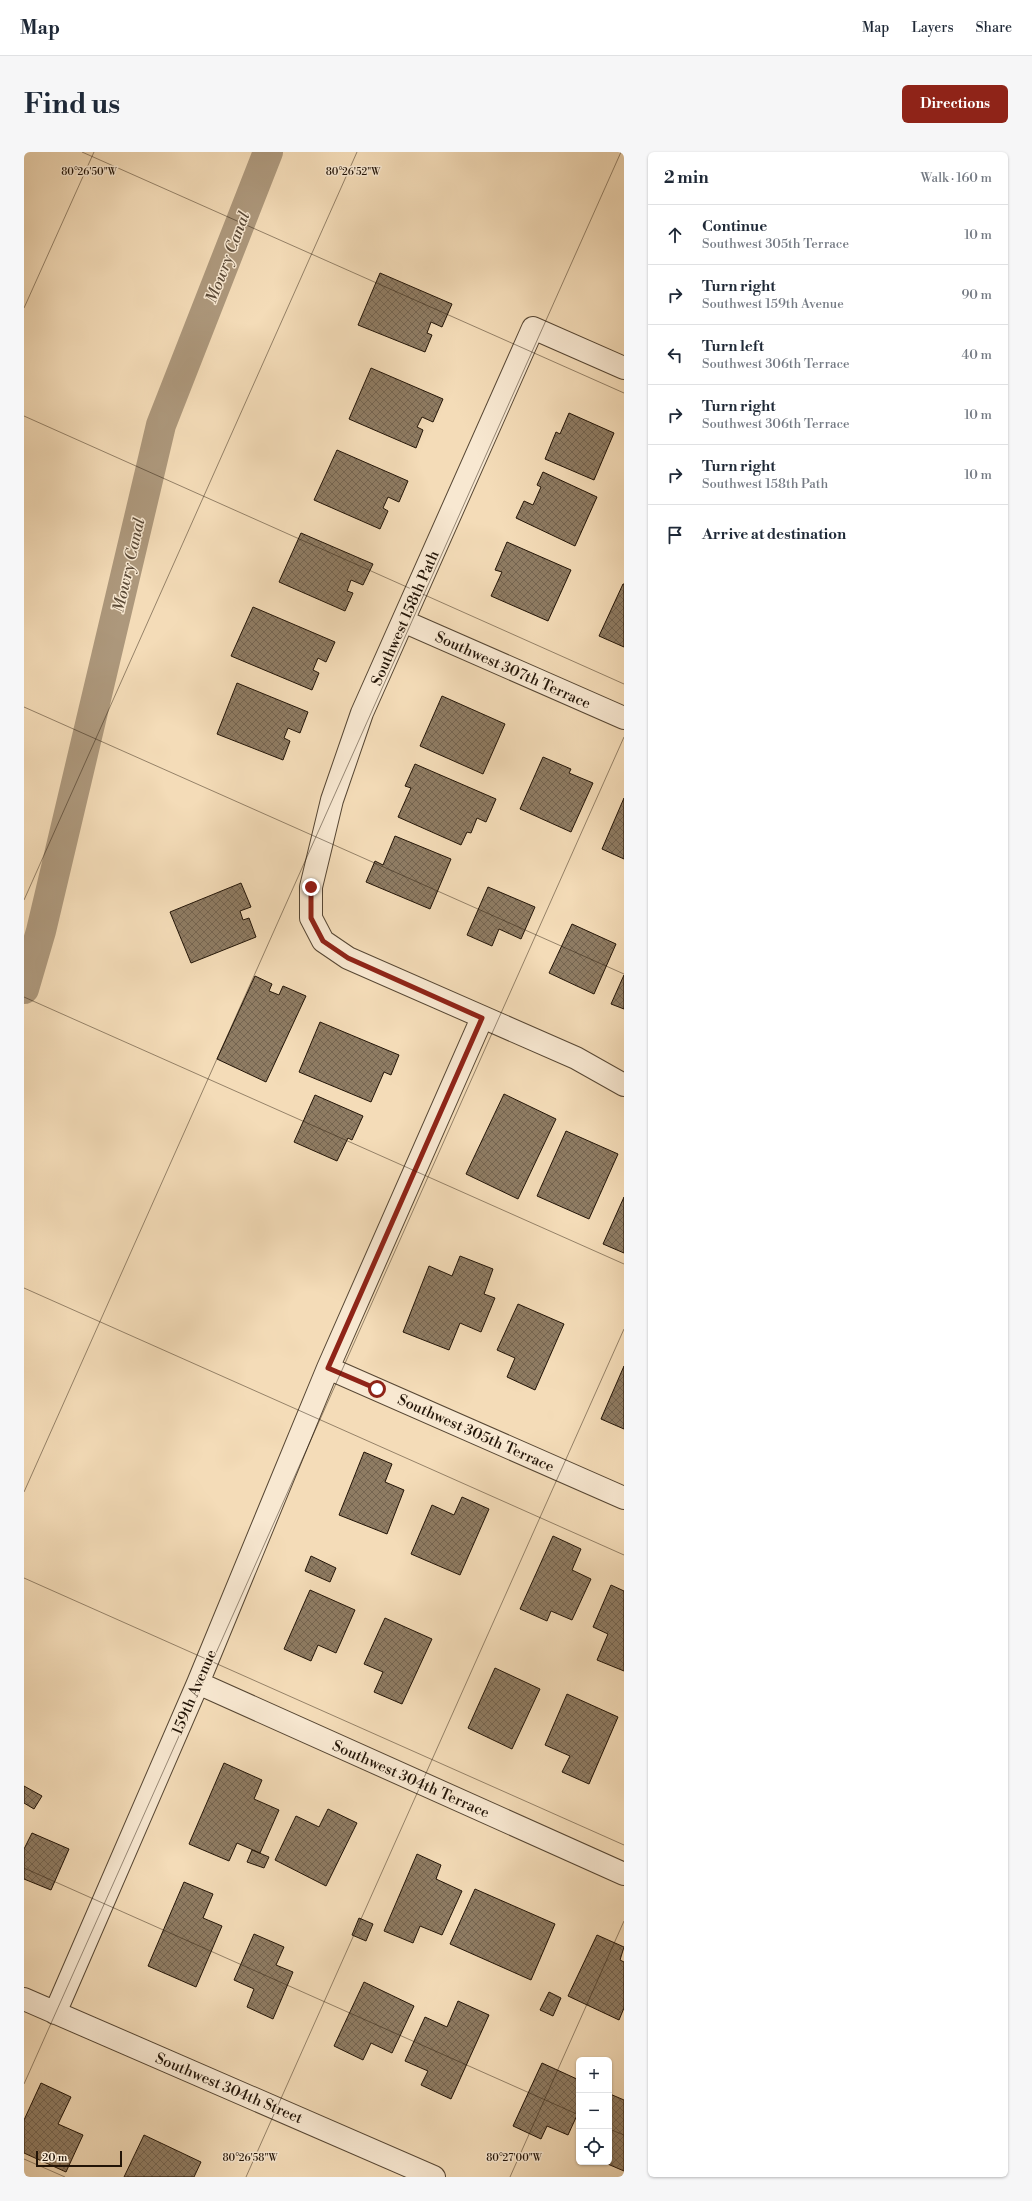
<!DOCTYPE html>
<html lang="en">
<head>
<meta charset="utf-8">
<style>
	:root { --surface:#fff; --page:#f6f6f7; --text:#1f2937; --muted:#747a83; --line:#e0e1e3; --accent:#8f2418 }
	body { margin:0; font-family:"Libre Bodoni",serif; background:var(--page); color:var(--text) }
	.controls { position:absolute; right:12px; bottom:12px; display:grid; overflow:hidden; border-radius:6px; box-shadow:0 1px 3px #0004 }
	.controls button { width:36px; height:36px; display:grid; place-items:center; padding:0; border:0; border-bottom:1px solid var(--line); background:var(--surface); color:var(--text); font:20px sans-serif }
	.scale { position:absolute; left:12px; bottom:10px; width:86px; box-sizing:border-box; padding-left:4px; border:2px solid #221407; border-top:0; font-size:11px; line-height:14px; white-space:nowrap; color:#221407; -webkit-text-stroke:3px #f8e8d1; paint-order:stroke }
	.stop { position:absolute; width:12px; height:12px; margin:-9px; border:3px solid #8f2418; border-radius:50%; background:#fff }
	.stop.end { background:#8f2418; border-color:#fff; box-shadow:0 1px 4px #0008 }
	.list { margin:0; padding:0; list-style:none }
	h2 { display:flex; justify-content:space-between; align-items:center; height:52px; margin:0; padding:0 16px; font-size:17px }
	h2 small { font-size:13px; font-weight:400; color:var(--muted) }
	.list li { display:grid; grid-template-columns:26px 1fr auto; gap:12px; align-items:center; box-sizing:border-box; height:60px; padding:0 16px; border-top:1px solid var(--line) }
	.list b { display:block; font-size:15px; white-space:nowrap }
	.list p { margin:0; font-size:13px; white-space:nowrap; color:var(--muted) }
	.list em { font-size:13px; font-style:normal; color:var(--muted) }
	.icon { flex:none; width:22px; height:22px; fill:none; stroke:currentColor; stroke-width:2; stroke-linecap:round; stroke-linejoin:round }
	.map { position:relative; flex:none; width:600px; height:2025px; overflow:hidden; border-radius:6px }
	header { display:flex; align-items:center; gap:24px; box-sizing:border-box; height:56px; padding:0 20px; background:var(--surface); border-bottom:1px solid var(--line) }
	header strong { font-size:19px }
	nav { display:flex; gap:22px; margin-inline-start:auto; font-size:14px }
	.intro { display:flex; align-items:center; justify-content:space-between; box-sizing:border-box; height:96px; padding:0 24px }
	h1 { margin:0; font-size:28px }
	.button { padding:10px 18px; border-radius:6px; background:var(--accent); color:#fff; font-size:14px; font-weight:700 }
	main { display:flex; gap:24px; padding:0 24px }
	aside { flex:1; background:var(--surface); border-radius:6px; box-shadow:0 1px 3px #0004 }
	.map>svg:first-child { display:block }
</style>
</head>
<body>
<header>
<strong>Map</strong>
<nav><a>Map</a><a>Layers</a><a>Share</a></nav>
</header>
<div class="intro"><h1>Find us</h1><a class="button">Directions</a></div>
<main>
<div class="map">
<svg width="600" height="2025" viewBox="0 0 600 2025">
	<defs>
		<pattern id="building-cross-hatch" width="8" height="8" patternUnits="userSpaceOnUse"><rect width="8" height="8" fill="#8f7c63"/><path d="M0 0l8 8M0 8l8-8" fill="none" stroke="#746450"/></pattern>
	</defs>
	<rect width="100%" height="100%" fill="#f4dcb8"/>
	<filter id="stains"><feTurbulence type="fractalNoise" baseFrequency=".005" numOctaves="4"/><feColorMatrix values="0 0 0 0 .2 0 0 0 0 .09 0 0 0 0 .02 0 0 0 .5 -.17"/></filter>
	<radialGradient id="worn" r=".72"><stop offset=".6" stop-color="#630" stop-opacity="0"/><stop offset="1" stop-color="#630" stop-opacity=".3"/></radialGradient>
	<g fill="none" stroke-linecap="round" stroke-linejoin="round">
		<path stroke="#ad987c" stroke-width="30" d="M0 837 17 779 137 273 244 0"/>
	</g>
	<path fill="url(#building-cross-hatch)" stroke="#221407" d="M356 121 428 152 418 175 407 170 403 181 408 183 401 200 334 173Z
		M347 216 419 247 409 270 398 265 393 275 399 278 392 296 325 267Z
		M545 261 590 281 570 328 521 307 532 280 536 282Z
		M313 298 384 329 375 350 364 345 359 356 364 359 356 377 290 348Z
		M519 320 573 345 551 394 492 366 500 349 509 353 517 335 513 333Z
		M277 381 349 412 339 433 327 428 323 439 329 441 321 459 255 430Z
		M483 390 547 418 524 469 467 444 478 420 471 418Z
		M599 432H600V495L575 484Z
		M229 455 311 490 302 510 294 506 289 518 295 521 288 538 207 504Z
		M213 531 284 560 276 581 264 576 260 586 266 589 259 608 193 582Z
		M418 544 481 572 459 622 396 594Z
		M519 605 547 617 545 621 569 631 547 680 496 657Z
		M391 612 472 647 462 670 453 666 447 681 443 680 437 693 374 665 387 636 381 634Z
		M600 646V707L578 697Z
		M371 684 427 707 406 757 342 730 351 709 359 713Z
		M217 731 227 755 216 759 219 768 225 766 232 785 167 811 146 760Z
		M464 735 511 755 497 787 475 777 468 794 443 783Z
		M548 772 592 792 570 842 525 821Z
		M600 823V857L587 852Z
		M231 824 248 832 245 839 255 843 259 834 282 844 242 930 193 907Z
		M296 870 375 903 367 923 360 920 347 950 275 920Z
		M480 942 532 967 494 1047 442 1022Z
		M291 943 339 964 328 988 324 986 313 1009 270 990Z
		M542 979 594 1002 565 1067 513 1044Z
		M600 1045V1101L579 1092Z
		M436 1104 469 1117 460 1142 471 1146 457 1180 436 1171 425 1198 379 1180 405 1114 428 1124Z
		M494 1152 540 1172 511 1238 483 1225 491 1206 473 1198Z
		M600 1214V1277L577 1267Z
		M340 1300 368 1312 361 1330 380 1338 363 1382 315 1363Z
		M438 1345 465 1357 436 1423 387 1402 408 1353 430 1363Z
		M529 1384 557 1397 548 1418 567 1427 548 1468 527 1459 523 1469 496 1457Z
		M287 1404 312 1416 306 1430 281 1419Z
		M587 1433 600 1439V1519L573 1508 584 1482 569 1475Z
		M286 1438 331 1458 312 1501 294 1493 287 1509 260 1497Z
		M361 1466 408 1487 378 1552 350 1540 359 1520 340 1512Z
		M471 1516 516 1537 488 1597 444 1576Z
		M543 1542 594 1565 565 1632 538 1620 546 1604 521 1593Z
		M200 1611 238 1628 230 1647 255 1658 236 1701 213 1691 205 1709 165 1692Z
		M0 1634 18 1644 10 1657 0 1651Z
		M304 1657 333 1671 302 1734 251 1708 272 1664 295 1675Z
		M8 1681 45 1697 27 1738 0 1727V1697Z
		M228 1698 245 1705 240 1716 223 1710Z
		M393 1702 417 1713 412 1727 438 1739 418 1783 396 1774 389 1791 360 1779Z
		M160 1730 189 1742 179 1766 198 1774 172 1835 124 1814Z
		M451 1737 531 1772 507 1828 426 1792Z
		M335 1766 349 1772 342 1789 328 1783Z
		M230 1782 260 1795 252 1813 269 1820 249 1867 223 1855 230 1837 210 1828Z
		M573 1783 600 1795 596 1808 600 1810V1856L595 1868 544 1844Z
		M340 1830 390 1854 368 1901 347 1891 339 1908 310 1894Z
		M525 1840 537 1846 529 1864 516 1858Z
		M434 1849 465 1863 427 1947 397 1933 404 1919 381 1909 401 1865 423 1875Z
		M518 1911 555 1928V1959L544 1983 523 1974 517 1987 489 1974Z
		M17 1931 47 1945 34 1972 59 1983 42 2020 0 2001V1968Z
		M586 1942 600 1948V2019L579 2010H585Z
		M120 1983 177 2010 170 2025H100Z"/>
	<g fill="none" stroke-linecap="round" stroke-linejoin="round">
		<defs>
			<path id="street" d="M600 216 509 176 338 561 308 648 287 735V766L299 789 324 806 552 906 600 933
				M379 469 600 566
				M304 1216 600 1346
				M174 1531 600 1722
				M0 1847 410 2025
				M31 1861 174 1531 304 1216 458 866"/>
		</defs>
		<use href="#street" stroke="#564633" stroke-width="24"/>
		<use href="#street" stroke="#f8e8d1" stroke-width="22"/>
	</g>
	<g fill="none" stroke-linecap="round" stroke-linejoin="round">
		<path stroke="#8f2418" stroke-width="5" d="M287 735V766L299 789 324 806 458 866 304 1216 353 1237"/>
	</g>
	<path fill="none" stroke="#221407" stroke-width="1" stroke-opacity="0.45" d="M58 0 600 241M0 156 70 0M0 264 600 532M0 555 600 822M0 748 333 0M0 845 600 1112M0 1136 600 1403M0 1340 597 0M0 1426 600 1693M0 1716 555 1963M0 1932 600 585M585 1977 600 1983M0 2007 41 2025M222 2025 600 1177M486 2025 600 1769"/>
	<g text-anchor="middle" stroke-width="3" stroke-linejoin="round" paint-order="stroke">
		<g font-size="15" fill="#221407" stroke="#f8e8d1">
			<text transform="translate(381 466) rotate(-66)" y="5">Southwest 158th Path</text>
			<text transform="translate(489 518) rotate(24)" y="5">Southwest 307th Terrace</text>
			<text transform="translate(452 1281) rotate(24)" y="5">Southwest 305th Terrace</text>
			<text transform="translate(170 1540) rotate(-67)" y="5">159th Avenue</text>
			<text transform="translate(387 1627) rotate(24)" y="5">Southwest 304th Terrace</text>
			<text transform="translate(205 1936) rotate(23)" y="5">Southwest 304th Street</text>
		</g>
		<g font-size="16" font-style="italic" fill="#5a4936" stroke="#f8e8d1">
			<text transform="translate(203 105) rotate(-69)" y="6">Mowry Canal</text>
			<text transform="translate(104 413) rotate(-77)" y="6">Mowry Canal</text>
		</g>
	</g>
	<g font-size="10" text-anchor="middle" fill="#221407" stroke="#f8e8d1" stroke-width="3" stroke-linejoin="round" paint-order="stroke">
		<text x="65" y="23">80°26'50"W</text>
		<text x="329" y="23">80°26'52"W</text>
		<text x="226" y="2009">80°26'58"W</text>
		<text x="490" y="2009">80°27'00"W</text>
	</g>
	<rect width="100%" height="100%" filter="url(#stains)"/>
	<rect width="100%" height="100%" fill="url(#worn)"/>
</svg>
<div class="controls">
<button>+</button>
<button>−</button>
<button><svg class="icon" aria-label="locate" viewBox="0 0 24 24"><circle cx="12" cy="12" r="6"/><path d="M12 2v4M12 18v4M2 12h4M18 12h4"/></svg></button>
</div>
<div class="scale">20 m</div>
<div class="stop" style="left:353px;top:1237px"></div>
<div class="stop end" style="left:287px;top:735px"></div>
</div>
<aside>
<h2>2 min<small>Walk · 160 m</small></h2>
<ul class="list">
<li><svg class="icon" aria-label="ahead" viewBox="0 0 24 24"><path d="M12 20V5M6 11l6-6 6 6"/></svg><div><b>Continue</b><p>Southwest 305th Terrace</p></div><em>10 m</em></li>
<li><svg class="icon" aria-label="right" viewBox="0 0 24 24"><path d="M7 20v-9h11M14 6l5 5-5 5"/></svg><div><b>Turn right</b><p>Southwest 159th Avenue</p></div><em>90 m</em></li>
<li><svg class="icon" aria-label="left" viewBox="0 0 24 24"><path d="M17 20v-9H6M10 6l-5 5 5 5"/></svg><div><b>Turn left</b><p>Southwest 306th Terrace</p></div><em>40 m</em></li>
<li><svg class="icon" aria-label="right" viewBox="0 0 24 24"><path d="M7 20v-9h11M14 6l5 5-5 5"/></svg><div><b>Turn right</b><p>Southwest 306th Terrace</p></div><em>10 m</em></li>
<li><svg class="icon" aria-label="right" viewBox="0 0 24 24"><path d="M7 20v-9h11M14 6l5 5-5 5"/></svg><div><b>Turn right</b><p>Southwest 158th Path</p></div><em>10 m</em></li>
<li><svg class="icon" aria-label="arrive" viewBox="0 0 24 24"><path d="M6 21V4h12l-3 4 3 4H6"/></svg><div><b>Arrive at destination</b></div></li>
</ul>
</aside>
</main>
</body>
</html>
